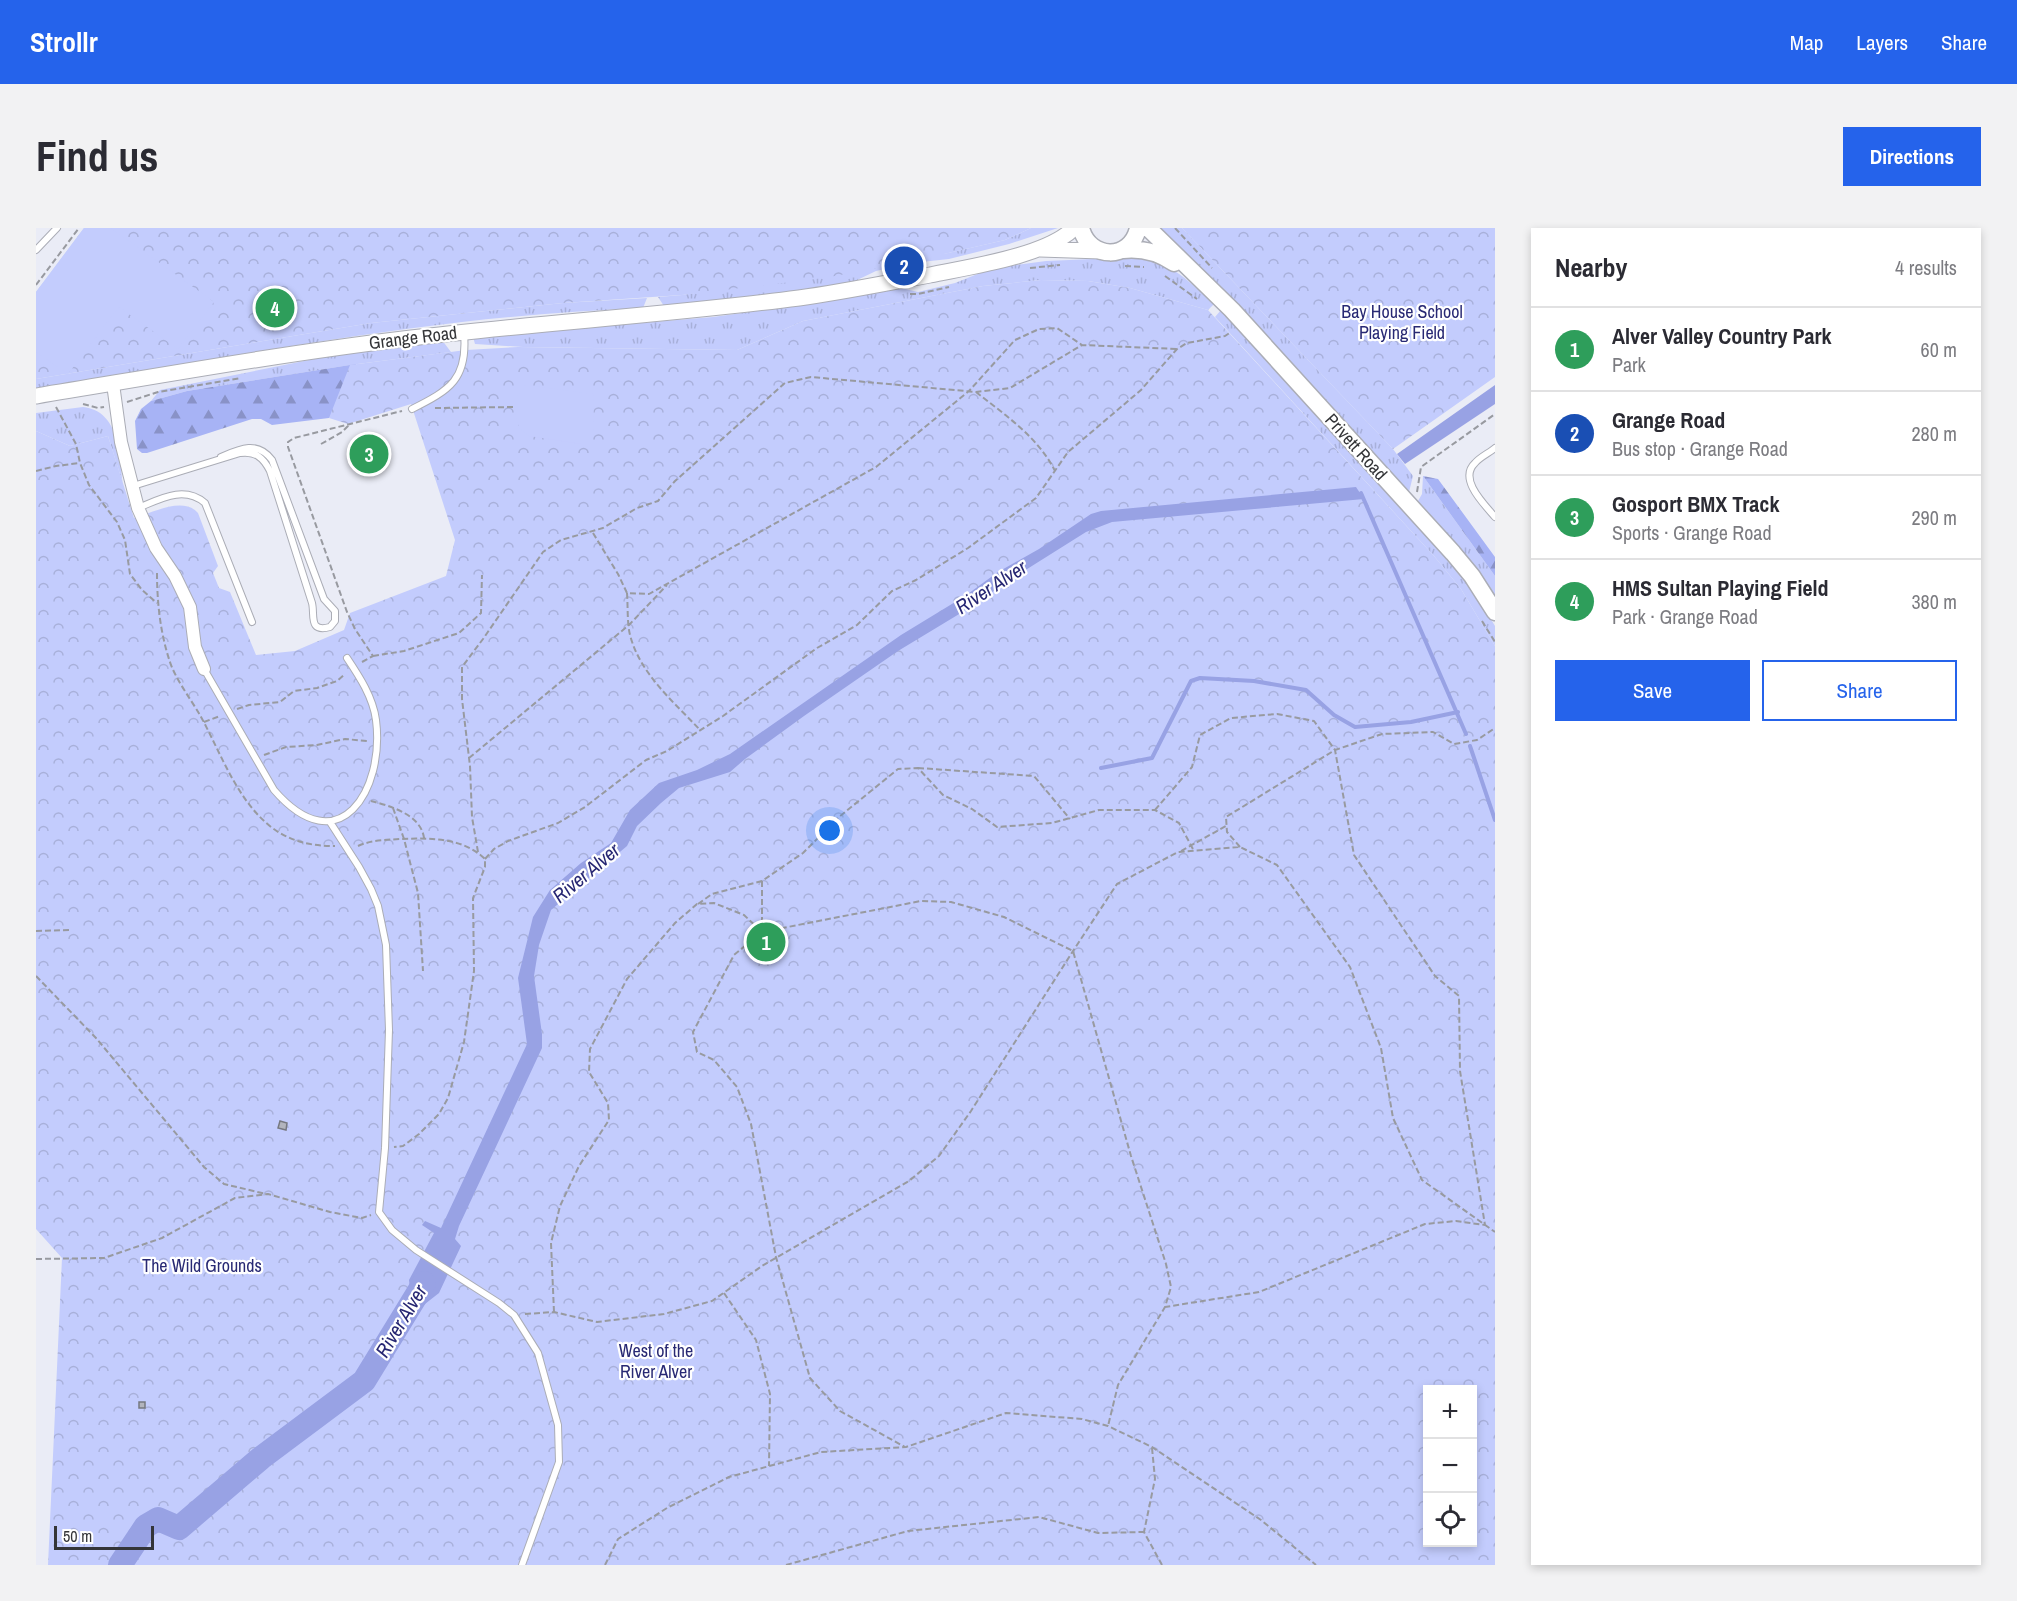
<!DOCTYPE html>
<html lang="en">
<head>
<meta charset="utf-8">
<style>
	:root { --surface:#fff; --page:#f2f2f3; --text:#2b2b33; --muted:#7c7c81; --line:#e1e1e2; --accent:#2563eb }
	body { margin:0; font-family:"Archivo Narrow",sans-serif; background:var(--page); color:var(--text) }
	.controls { position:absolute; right:18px; bottom:18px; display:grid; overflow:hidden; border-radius:0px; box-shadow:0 3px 9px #0003 }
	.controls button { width:54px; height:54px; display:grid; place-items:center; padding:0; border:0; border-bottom:2px solid var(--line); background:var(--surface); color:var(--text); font:30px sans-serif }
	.scale { position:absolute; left:18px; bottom:15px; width:100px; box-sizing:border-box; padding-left:6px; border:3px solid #343538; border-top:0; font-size:16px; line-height:21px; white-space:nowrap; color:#343538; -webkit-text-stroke:4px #fff; paint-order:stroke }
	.you { position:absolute; left:794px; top:603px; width:21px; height:21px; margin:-15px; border:4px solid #fff; border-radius:50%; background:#1a73e8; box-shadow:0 0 0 9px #1a73e833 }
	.badge { display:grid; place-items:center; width:39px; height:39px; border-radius:50%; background:var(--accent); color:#fff; font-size:20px; font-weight:700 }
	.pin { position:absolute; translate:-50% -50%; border:3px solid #fff; box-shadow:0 2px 6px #0006 }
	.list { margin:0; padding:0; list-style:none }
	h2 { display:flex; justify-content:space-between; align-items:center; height:78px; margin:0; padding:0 24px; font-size:26px }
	h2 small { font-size:20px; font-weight:400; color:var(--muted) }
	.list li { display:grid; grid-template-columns:39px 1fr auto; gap:18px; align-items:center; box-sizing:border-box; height:84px; padding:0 24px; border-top:2px solid var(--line) }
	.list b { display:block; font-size:22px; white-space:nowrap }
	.list p { margin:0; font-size:20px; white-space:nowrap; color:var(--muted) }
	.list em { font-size:20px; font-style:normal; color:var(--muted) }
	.actions { display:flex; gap:12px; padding:18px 24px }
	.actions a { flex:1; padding:14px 0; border:2px solid var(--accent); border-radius:0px; text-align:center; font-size:21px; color:var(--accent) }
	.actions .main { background:var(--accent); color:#fff }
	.icon { flex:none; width:33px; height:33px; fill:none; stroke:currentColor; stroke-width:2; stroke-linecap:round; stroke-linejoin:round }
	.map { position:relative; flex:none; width:1459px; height:1337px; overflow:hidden; border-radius:0px }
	header { display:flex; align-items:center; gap:36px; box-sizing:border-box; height:84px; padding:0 30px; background:var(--accent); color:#fff }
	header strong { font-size:28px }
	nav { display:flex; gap:33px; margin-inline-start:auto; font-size:21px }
	.intro { display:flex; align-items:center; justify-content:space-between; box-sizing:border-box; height:144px; padding:0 36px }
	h1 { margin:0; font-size:42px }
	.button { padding:15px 27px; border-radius:0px; background:var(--accent); color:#fff; font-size:21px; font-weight:700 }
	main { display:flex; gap:36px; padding:0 36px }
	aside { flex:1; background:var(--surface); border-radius:0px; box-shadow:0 3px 9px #0003 }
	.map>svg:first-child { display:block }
</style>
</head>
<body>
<header>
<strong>Strollr</strong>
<nav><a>Map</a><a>Layers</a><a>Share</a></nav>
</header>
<div class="intro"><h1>Find us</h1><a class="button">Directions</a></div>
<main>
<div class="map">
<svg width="1459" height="1337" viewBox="0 0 1459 1337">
	<defs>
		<pattern id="grass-tufts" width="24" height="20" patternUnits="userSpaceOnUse" patternTransform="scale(1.5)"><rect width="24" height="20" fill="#c3ccfd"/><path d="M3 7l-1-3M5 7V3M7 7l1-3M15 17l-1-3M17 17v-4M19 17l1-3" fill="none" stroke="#a8b0da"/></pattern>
		<pattern id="forest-firs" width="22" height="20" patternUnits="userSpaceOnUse" patternTransform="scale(1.5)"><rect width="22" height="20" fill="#a7b3f5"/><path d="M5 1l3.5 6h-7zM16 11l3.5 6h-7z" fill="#8992c7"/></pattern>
		<pattern id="park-crowns" width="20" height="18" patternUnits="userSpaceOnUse" patternTransform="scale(1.5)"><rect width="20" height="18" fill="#c3ccfd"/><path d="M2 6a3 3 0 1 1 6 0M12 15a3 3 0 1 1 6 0" fill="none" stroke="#a8b0da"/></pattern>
	</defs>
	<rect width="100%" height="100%" fill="#eaecf6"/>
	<path fill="url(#grass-tufts)" d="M995 0H1022L973 16 913 31 876 35 840 43 817 54 729 68 628 78 622 69 646 67 912 25 969 12Z
		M1124 0H1146L1357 221 1377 248 1373 264 1184 58 1148 25Z
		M1103 29C1134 33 1156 56 1178 76L1172 82 1094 60 1052 53 1005 52 947 58 767 93 701 122 487 119 439 116 437 109 677 89 800 72 865 60 882 64 919 55 954 41 972 38 1010 33Z
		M611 70 607 80C546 83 486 87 426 94 283 111 142 137 0 161V151L335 95 527 75Z
		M1185 82 1433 355 1459 398V418L1425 361 1398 328 1179 89Z
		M406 112 415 124 314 137 151 163 115 173 124 162 283 130Z
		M47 179C84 183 83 227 87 256L72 208 34 218 0 203V185Z
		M1387 248 1459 348V368L1432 330 1382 273 1386 266Z"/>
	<path fill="url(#forest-firs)" d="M320 136 317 172 293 190 236 197 225 191H216L111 225H106L101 221 99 193 105 181 115 173 151 163Z
		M1387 248 1402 251 1459 329V348Z"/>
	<path fill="url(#park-crowns)" fill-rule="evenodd" d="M48 0H995L969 12 869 35 788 50 646 67 527 75 335 95 0 151V64Z
		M1146 0H1459V149L1357 221Z
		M1005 52 1052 53 1094 60 1172 82 1398 328 1425 361 1459 418V1337H12L26 1030 0 1001V203L34 218 72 208 98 290C116 285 147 268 162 285L182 338 177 345 183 360 194 364 220 427 259 423 308 402 314 385 410 348 419 312 375 176 312 196 293 190 314 137 430 122 482 119 701 122 767 93 947 58ZM1392 1162H1436V1314H1392Z"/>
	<path fill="#c3ccfd" d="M48 0H75L178 74 142 121 83 79 32 146 0 124V64Z
		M488 157 558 166 557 208 545 216 493 208 483 200 477 176Z"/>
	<path fill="#98a2e4" d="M1459 157V176L1369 236 1361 226Z
		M1320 259 1328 271 1076 294 1050 304 961 360 948 371 862 423 768 488 709 531 694 544 643 560 625 575 601 598 591 618 515 682 503 717 498 748 506 806V820L423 998 419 1011 425 1018 403 1065 380 1083 367 1080 374 1062 373 1052 398 1005 386 997 389 993 405 1000 491 816 482 750 497 689 514 662 545 635 575 615 594 582 623 555 661 542 694 526 865 407 929 368 962 344 1003 321 1055 286 1065 283Z"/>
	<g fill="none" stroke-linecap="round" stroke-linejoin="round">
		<path stroke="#98a2e4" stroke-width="4" d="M1325 265 1430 506
			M1434 518 1459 592
			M1065 540 1116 530 1155 453 1164 450 1218 453 1270 462 1298 487 1319 499 1375 494 1422 484"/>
		<path stroke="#98a2e4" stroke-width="24" d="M84 1337 110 1298 122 1291 143 1300 225 1230 328 1153 388 1055"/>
	</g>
	<path fill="#b2b4bd" stroke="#767880" stroke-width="1.5" d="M244 893 251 895 250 902 242 900Z
		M103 1174H109V1180H103Z"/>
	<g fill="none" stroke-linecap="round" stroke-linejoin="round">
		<defs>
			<path id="service" d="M0 22 21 0
				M376 181C414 162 432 151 428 105
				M1459 220C1453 225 1444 229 1439 235 1422 251 1448 276 1459 289
				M97 258 204 225C219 223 227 229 234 243L276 375C279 387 272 405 294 399L299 393V383L288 371 236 232C221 212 203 221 185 229
				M102 280C124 271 148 257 169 275L216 394
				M168 441 238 562C303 637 349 562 340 492 337 469 323 448 311 430
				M294 594 323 639 335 661 342 678 350 717 353 802 349 920 343 984 356 1002 380 1022 463 1075 478 1087 502 1125 522 1197 523 1234 486 1337"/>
			<path id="minor" d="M77 156 85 214 102 280 120 320 139 348 154 379 159 419 168 441"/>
			<path id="tertiary" d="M1004 21 1065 23
				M0 168C122 148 244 126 367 111 499 95 631 87 763 70 807 64 850 55 894 47 932 39 1011 28 1038 0"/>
			<path id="secondary" d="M1045 0C1053 32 1095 33 1102 0
				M1112 0 1196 82 1417 325 1436 348 1459 384
				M1087 22C1106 20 1122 24 1138 35"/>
		</defs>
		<use href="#service" stroke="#abadb6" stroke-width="8"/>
		<use href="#minor" stroke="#abadb6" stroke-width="14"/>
		<use href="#tertiary" stroke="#abadb6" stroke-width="17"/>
		<use href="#secondary" stroke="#abadb6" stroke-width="19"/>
		<path stroke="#989aa0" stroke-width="2" stroke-dasharray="6 3" stroke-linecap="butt" d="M1139 0 1176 40
			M1089 38 1108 39
			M994 40 1024 37
			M1129 48 1161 71
			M0 57 43 0
			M874 66H882L913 59
			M940 164C969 187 1002 209 1019 243
			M91 174 122 164 205 150
			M47 176 62 180 68 179
			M20 179 40 216 44 235 53 257 81 294 89 312 94 346 106 362 121 375
			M399 180 478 179
			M285 216 306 204 313 197
			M0 243 20 238 44 235
			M1381 264 1385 239 1459 186
			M557 305 582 346 591 365 613 366 840 239 933 163 979 112 1003 101 1021 100 1046 117
			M121 345C121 373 124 403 133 431 138 449 154 470 164 487 185 525 200 571 235 599 255 614 275 618 299 618
			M591 365C592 378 591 395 594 407 604 446 638 474 664 502
			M1446 393 1459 414
			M337 428 368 423 423 405 445 385 446 347
			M326 434 337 428 319 401 311 384 252 219V214L258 210 366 183
			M201 481 213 477 244 474 258 463 281 460 301 453 309 446
			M168 494 184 488
			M228 527 250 519 281 517 309 511 331 513
			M433 530 593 397 631 357
			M882 540 998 548 1034 591
			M335 573C355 578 385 587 388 610
			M357 580 368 611 382 665 387 743
			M1119 582 1156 539 1164 507 1195 490 1241 486 1278 493 1299 522 1318 627 1399 748 1423 768 1424 843 1449 997 1420 993 1389 996 1223 1064 1129 1079
			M322 618C335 612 350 612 364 611 394 610 426 609 449 631V639L437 670 438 743 428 814 412 870 403 886 383 906 367 918 358 919
			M1204 619 1191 604 1190 589 1299 522 1346 506 1397 504 1418 516 1441 512 1459 500
			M1145 623 1190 598
			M442 624 436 589 434 538 426 471V439L447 411 507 324 525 312 567 300 601 280 622 273 639 253 749 155 775 149 940 164 974 160 1046 117 1141 121
			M449 631 458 621 472 613 522 595 549 579 610 532 631 523 687 488 781 420 821 397 856 363 880 352 932 320 1000 270 1032 224 1105 162 1141 121 1151 115 1189 108 1195 104
			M726 653V704L698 727 657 804 661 824 678 832 701 859 715 896 740 1029 774 1150 804 1183 869 1219
			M662 676 676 666 726 653 767 625 803 589 862 541 882 540 907 567 936 581 961 599 1016 595 1063 582H1119L1143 595 1158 623
			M0 703 33 702
			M0 748 60 810 168 939 188 956 230 966
			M0 1031 68 1030 126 1010 199 970 232 966 294 984 326 990 335 987
			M688 1065 720 1112 734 1166 733 1238
			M518 1084 515 1015 524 978 543 938 573 892 572 875 553 844 554 821 591 751 639 695 661 676 678 675 708 687 726 704 885 673 915 674 968 689 1037 723 1095 928 1130 1036 1135 1059 1129 1079 1082 1157 1072 1198
			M489 1086 518 1084 561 1094 628 1086 676 1073 726 1038 873 953 903 928 935 883 1037 723 1081 656 1142 624 1204 619 1241 637 1314 739 1345 820 1357 890 1386 952 1459 1004
			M1116 1220 1119 1251 1108 1304 1126 1337
			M569 1337 582 1311 631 1280 693 1249 785 1224 870 1219 970 1185 1046 1191 1072 1198 1116 1219 1225 1292 1280 1337
			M750 1337 872 1303 1003 1289 1062 1305 1108 1304"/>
		<use href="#service" stroke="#fff" stroke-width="6"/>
		<use href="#minor" stroke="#fff" stroke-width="12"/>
		<use href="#tertiary" stroke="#fff" stroke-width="15"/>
		<use href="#secondary" stroke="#fff" stroke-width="16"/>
	</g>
	<g text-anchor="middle" stroke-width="4.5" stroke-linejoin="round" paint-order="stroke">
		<g font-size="18" fill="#282974" stroke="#fff">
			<text x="1366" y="90">Bay House School<tspan x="1366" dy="21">Playing Field</tspan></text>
			<text x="166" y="1044">The Wild Grounds</text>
			<text x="620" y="1129">West of the<tspan x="620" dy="21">River Alver</tspan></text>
		</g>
		<g font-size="18" fill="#343538" stroke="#fff">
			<text transform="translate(377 110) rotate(-7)" y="6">Grange Road</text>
			<text transform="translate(1320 219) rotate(48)" y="6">Privett Road</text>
		</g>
		<g font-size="20" font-style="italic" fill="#272773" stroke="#fff">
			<text transform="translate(955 359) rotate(-33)" y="7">River Alver</text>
			<text transform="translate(550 645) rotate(-40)" y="7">River Alver</text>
			<text transform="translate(365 1093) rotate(-59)" y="7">River Alver</text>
		</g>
	</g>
</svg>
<div class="controls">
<button>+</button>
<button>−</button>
<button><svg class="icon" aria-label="locate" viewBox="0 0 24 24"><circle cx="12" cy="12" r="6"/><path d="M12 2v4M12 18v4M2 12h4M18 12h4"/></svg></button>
</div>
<div class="scale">50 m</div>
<div class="you"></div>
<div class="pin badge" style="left:730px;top:714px;background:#2e9e5b">1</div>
<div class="pin badge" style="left:868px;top:38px;background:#1a4fb4">2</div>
<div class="pin badge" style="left:333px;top:226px;background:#2e9e5b">3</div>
<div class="pin badge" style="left:239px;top:80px;background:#2e9e5b">4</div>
</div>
<aside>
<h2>Nearby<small>4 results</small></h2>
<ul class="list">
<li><span class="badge" style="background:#2e9e5b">1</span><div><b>Alver Valley Country Park</b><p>Park</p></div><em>60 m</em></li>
<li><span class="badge" style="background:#1a4fb4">2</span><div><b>Grange Road</b><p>Bus stop · Grange Road</p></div><em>280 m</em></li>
<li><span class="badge" style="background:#2e9e5b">3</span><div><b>Gosport BMX Track</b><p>Sports · Grange Road</p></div><em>290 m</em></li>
<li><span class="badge" style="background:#2e9e5b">4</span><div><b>HMS Sultan Playing Field</b><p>Park · Grange Road</p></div><em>380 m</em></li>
</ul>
<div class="actions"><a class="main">Save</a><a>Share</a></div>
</aside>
</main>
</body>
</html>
